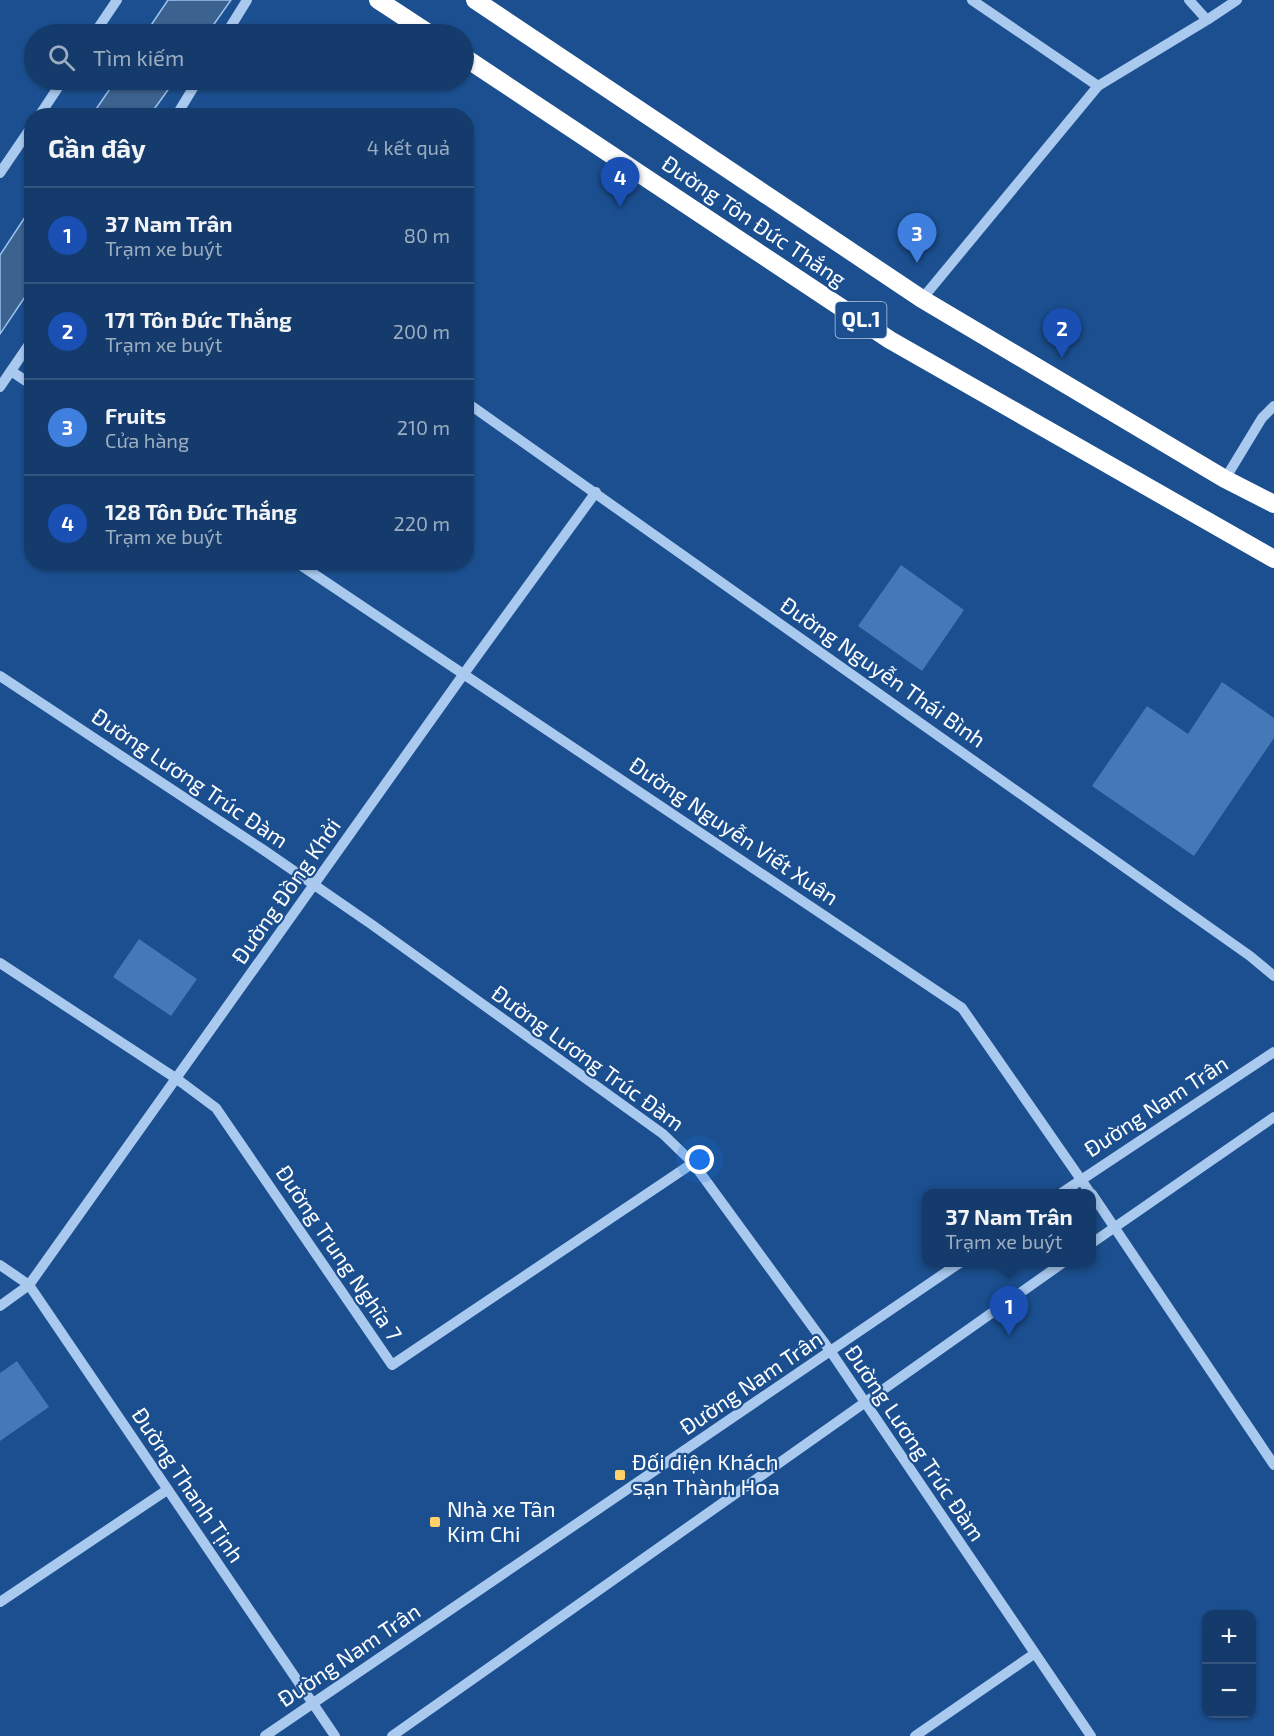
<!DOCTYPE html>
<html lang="vi">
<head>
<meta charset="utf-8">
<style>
	:root { --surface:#143b6b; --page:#214673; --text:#f1f3f6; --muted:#9dadc1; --line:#33557e; --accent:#8bbbb9 }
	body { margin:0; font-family:"Exo 2",sans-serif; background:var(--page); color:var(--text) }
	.controls { position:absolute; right:18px; bottom:18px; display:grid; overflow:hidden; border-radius:12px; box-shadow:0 2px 4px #0004 }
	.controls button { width:54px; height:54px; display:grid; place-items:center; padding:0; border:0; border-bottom:2px solid var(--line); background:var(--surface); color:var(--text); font:30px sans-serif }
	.you { position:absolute; left:700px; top:1160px; width:21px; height:21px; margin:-15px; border:4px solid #fff; border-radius:50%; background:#1a73e8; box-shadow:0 0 0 9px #1a73e833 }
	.badge { display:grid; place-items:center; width:39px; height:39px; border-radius:50%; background:var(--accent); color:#fff; font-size:20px; font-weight:700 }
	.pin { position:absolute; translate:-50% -50px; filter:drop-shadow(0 2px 3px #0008) }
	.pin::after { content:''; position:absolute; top:32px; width:21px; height:18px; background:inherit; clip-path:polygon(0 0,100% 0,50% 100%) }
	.popup { position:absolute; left:922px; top:1189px; width:174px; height:78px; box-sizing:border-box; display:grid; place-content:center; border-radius:12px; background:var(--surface); filter:drop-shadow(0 2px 4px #0005); font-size:20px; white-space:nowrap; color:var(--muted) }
	.popup b { font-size:22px; color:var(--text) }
	.popup::after { content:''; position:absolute; left:50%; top:100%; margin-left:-12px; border:12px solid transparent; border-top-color:var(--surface) }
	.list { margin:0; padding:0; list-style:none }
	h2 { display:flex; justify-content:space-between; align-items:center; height:78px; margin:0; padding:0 24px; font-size:26px }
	h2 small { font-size:20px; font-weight:400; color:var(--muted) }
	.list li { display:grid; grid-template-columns:39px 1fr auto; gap:18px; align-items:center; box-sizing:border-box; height:96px; padding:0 24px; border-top:2px solid var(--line) }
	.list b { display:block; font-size:22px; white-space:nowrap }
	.list p { margin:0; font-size:20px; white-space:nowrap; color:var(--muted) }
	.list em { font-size:20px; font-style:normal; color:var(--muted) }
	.icon { flex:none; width:33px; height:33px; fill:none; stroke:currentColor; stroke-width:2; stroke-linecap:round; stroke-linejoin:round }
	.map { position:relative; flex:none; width:1274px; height:1736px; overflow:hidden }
	.search { position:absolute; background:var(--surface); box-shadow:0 2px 4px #0004; left:24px; top:24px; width:450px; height:66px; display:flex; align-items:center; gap:15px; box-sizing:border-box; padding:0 21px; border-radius:33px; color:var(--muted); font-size:22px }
	.panel { position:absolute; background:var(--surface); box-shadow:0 2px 4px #0004; left:24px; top:108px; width:450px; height:462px; border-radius:24px }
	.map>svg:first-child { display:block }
</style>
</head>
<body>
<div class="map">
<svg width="1274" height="1736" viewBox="0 0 1274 1736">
	<rect width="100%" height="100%" fill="#1b4f8f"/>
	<path fill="#3c6290" stroke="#9cc4f0" stroke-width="1.5" d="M168 0H231L207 34H145Z
		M116 80H175L150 115H92Z
		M31 208V288L0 334V255Z"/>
	<path fill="#4478b7" d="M901 565 964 610 922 671 858 626Z
		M1222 682 1274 718V738L1194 856 1092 786 1147 706 1188 734Z
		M139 939 197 979 171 1016 113 977Z
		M17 1361 49 1407 0 1441V1373Z"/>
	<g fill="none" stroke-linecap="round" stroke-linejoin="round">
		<path stroke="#a9c9ee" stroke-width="10" d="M972 0 1098 86
			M1189 0 1207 20
			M94 34 117 0
			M226 34 247 0
			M39 116 63 80
			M176 116 198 80
			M0 173 32 126
			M922 299 1098 86 1207 20 1237 0
			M11 371 32 385
			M0 387 32 340
			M466 402 1250 956 1274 976
			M1225 479 1262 418 1274 406
			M296 562 962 1008 1091 1194
			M0 676 265 851 371 924 663 1134 693 1163 831 1352 1091 1736
			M0 963 177 1079 216 1108 392 1365 693 1163
			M1060 1194 1274 1052
			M1092 1194 1274 1465
			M1092 1243 1274 1117
			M0 1265 29 1285 335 1736
			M0 1306 29 1285 463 675 596 492
			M0 1602 167 1490
			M265 1736 961 1262
			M392 1736 1064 1262
			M915 1736 1034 1654"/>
		<path stroke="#fff" stroke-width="18" d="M378 0 430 34
			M475 0 922 299 1225 479 1274 504
			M464 57 890 340 1274 559"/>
	</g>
	<g fill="#ffd166" stroke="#1b4f8f" stroke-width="2">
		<rect x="614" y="1469" width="12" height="12" rx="3"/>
		<rect x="429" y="1516" width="12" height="12" rx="3"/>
	</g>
	<g text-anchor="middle" stroke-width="4.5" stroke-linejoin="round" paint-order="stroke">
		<rect fill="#1b4f8f" stroke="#bbcadd" stroke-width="1.5" x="835.5" y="302" width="51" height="36" rx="4.5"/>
		<g font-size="21" font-weight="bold" fill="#fff">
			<text x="861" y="327">QL.1</text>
		</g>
		<g font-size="22" fill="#fff" stroke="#1b4f8f">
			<text transform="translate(754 221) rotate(34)" y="8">Đường Tôn Đức Thắng</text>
			<text transform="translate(883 672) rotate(35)" y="8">Đường Nguyễn Thái Bình</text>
			<text transform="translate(190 778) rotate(34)" y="8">Đường Lương Trúc Đàm</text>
			<text transform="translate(734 831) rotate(34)" y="8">Đường Nguyễn Viết Xuân</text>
			<text transform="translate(286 891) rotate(-55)" y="8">Đường Đồng Khởi</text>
			<text transform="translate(588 1058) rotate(36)" y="8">Đường Lương Trúc Đàm</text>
			<text transform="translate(1156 1106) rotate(-33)" y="8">Đường Nam Trân</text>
			<text transform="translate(339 1253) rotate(56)" y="8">Đường Trung Nghĩa 7</text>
			<text transform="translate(751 1383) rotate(-34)" y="8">Đường Nam Trân</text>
			<text transform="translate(915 1443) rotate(56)" y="8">Đường Lương Trúc Đàm</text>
			<text transform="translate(188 1485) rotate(56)" y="8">Đường Thanh Tịnh</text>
			<text transform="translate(349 1655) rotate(-34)" y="8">Đường Nam Trân</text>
		</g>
		<g font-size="22" fill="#fff" stroke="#1b4f8f" text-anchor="start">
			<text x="632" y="1470">Đối diện Khách<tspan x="632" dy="25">sạn Thành Hoa</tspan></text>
			<text x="447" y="1517">Nhà xe Tân<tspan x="447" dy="25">Kim Chi</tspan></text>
		</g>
	</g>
</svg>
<div class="controls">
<button>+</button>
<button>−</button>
</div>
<div class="you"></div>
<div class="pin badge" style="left:1009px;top:1336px;background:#1a4fb4">1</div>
<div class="popup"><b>37 Nam Trân</b>Trạm xe buýt</div>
<div class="pin badge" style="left:1062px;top:358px;background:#1a4fb4">2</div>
<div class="pin badge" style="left:917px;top:263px;background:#3f7fe0">3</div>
<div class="pin badge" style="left:620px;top:207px;background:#1a4fb4">4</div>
<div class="search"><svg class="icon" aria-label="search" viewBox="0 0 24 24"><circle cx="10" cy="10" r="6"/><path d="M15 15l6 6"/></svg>Tìm kiếm</div>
<section class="panel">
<h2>Gần đây<small>4 kết quả</small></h2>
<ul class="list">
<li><span class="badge" style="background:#1a4fb4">1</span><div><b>37 Nam Trân</b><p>Trạm xe buýt</p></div><em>80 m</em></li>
<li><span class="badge" style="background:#1a4fb4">2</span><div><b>171 Tôn Đức Thắng</b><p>Trạm xe buýt</p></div><em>200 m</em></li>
<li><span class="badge" style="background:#3f7fe0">3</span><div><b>Fruits</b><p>Cửa hàng</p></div><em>210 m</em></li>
<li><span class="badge" style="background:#1a4fb4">4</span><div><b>128 Tôn Đức Thắng</b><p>Trạm xe buýt</p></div><em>220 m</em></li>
</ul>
</section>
</div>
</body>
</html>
